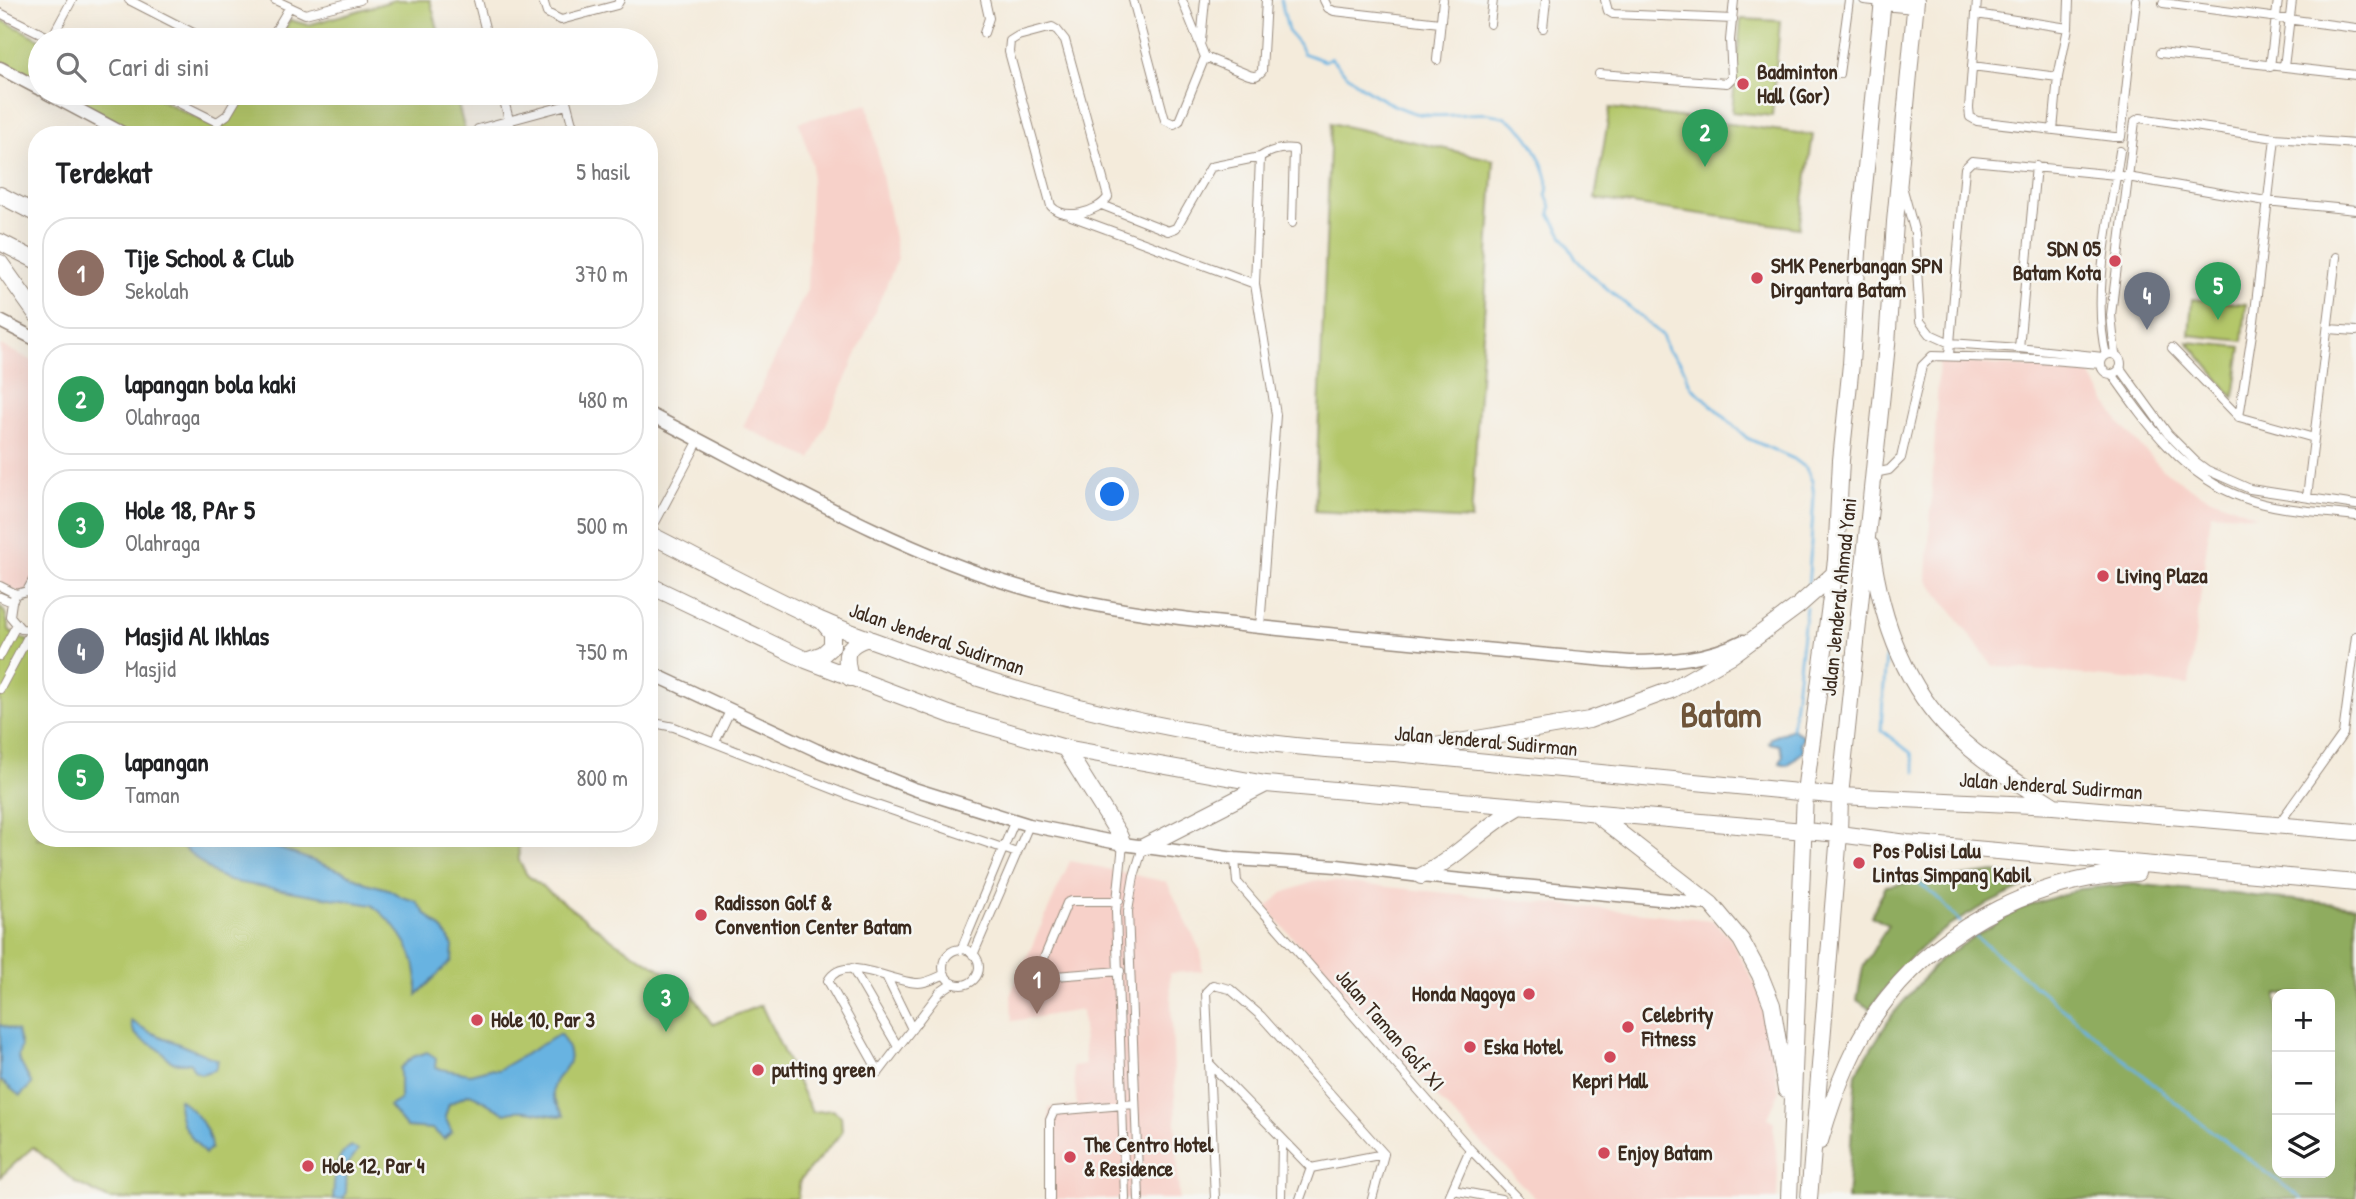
<!DOCTYPE html>
<html lang="id">
<head>
<meta charset="utf-8">
<style>
	:root { --surface:#fff; --page:#f6f6f6; --text:#202124; --muted:#757577; --line:#e0e0e0; --accent:#d1495b }
	body { margin:0; font-family:"Patrick Hand",sans-serif; background:var(--page); color:var(--text) }
	.controls { position:absolute; right:21px; bottom:21px; display:grid; overflow:hidden; border-radius:14px; box-shadow:0 7px 28px #0002 }
	.controls button { width:63px; height:63px; display:grid; place-items:center; padding:0; border:0; border-bottom:2px solid var(--line); background:var(--surface); color:var(--text); font:35px sans-serif }
	.you { position:absolute; left:1113px; top:495px; width:24px; height:24px; margin:-18px; border:5px solid #fff; border-radius:50%; background:#1a73e8; box-shadow:0 0 0 10px #1a73e833 }
	.badge { display:grid; place-items:center; width:46px; height:46px; border-radius:50%; background:var(--accent); color:#fff; font-size:23px; font-weight:700 }
	.pin { position:absolute; translate:-50% -58px; filter:drop-shadow(0 2px 4px #0008) }
	.pin::after { content:''; position:absolute; top:37px; width:24px; height:21px; background:inherit; clip-path:polygon(0 0,100% 0,50% 100%) }
	.list { margin:0; padding:0; list-style:none }
	h2 { display:flex; justify-content:space-between; align-items:center; height:91px; margin:0; padding:0 28px; font-size:30px }
	h2 small { font-size:23px; font-weight:400; color:var(--muted) }
	.list li { display:grid; grid-template-columns:46px 1fr auto; gap:21px; align-items:center; box-sizing:border-box; height:112px; margin:0 14px 14px; padding:0 14px; border:2px solid var(--line); border-radius:28px }
	.list b { display:block; font-size:26px; white-space:nowrap }
	.list p { margin:0; font-size:23px; white-space:nowrap; color:var(--muted) }
	.list em { font-size:23px; font-style:normal; color:var(--muted) }
	.icon { flex:none; width:38px; height:38px; fill:none; stroke:currentColor; stroke-width:2; stroke-linecap:round; stroke-linejoin:round }
	.map { position:relative; flex:none; width:2356px; height:1199px; overflow:hidden }
	.search { position:absolute; background:var(--surface); box-shadow:0 7px 28px #0002; left:28px; top:28px; width:630px; height:77px; display:flex; align-items:center; gap:18px; box-sizing:border-box; padding:0 24px; border-radius:38px; color:var(--muted); font-size:26px }
	.panel { position:absolute; background:var(--surface); box-shadow:0 7px 28px #0002; left:28px; top:126px; width:630px; height:721px; border-radius:28px }
	.map>svg:first-child { display:block }
</style>
</head>
<body>
<div class="map">
<svg width="2356" height="1199" viewBox="0 0 2356 1199">
	<rect width="100%" height="100%" fill="#f6f6f2"/>
	<filter id="ink" filterUnits="userSpaceOnUse"><feTurbulence type="fractalNoise" baseFrequency=".0143" numOctaves="2"/><feDisplacementMap in="SourceGraphic" scale="14" xChannelSelector="R" yChannelSelector="G"/><feConvolveMatrix kernelMatrix="1 2 1 2 8 2 1 2 1" color-interpolation-filters="sRGB"/></filter>
	<filter id="wash" filterUnits="userSpaceOnUse"><feTurbulence type="fractalNoise" baseFrequency=".00686" numOctaves="4" result="noise"/><feDisplacementMap in="SourceGraphic" scale="28" xChannelSelector="R" yChannelSelector="G"/><feGaussianBlur stdDeviation="1.57" result="paint"/><feColorMatrix in="noise" values="0 0 0 0 0 0 0 0 0 0 0 0 0 0 0 0 0 1.4 0 .05"/><feComposite in="paint" operator="in"/></filter>
	<g filter="url(#wash)">
		<rect width="100%" height="100%" fill="#f4ebdb"/>
		<path fill="#f7d1c9" d="M868 104 898 258 811 459 743 427 807 289 812 165 799 122Z
			M0 345 37 363V602L0 583Z
			M1939 361 2088 371 2119 423 2163 470 2201 494 2258 516 2211 513 2189 685 1993 666 1927 579Z
			M1070 861 1167 882 1201 952 1202 971 1170 973 1179 1199H1052L1049 1108 1077 1106 1073 1066 1085 1065 1082 1010 1012 1021 1011 993Z
			M1318 880 1712 920 1729 937 1764 1000 1779 1092 1768 1118 1774 1122 1773 1132 1778 1165 1777 1199H1536L1434 1094 1266 908 1283 893Z"/>
		<path fill="#b4c76b" stroke="#787844" stroke-width="2" d="M395 0H430L441 40H278L290 20 308 25Z
			M0 19 42 40H40V82L0 61Z
			M1741 19 1780 21 1772 116 1732 112Z
			M61 93H147L221 130 245 93H455L466 135H141Z
			M1610 108 1813 135 1799 228 1595 199Z
			M1331 123 1494 160 1471 520 1315 511Z
			M2192 299 2246 304 2243 341 2189 335Z
			M2188 342 2241 347 2234 398Z
			M0 606 5 613 10 632 34 644 37 643V838H518L519 861 527 875 614 941 667 973 693 995 713 1024 761 1005 812 1112 833 1110 841 1116 842 1133 800 1180 797 1199H109L76 1183 33 1147 0 1177Z"/>
		<path fill="#8fac5f" stroke="#656b3e" stroke-width="2" fill-rule="evenodd" d="M1995 872 2034 882C2002 897 1968 912 1939 933 1911 953 1890 982 1870 1009L1857 1000 1863 967 1888 925 1871 916 1886 886Z
			M2133 884 2356 906V1199H1847L1856 1073 1892 1015 1940 959 2019 909 2079 889ZM2277 994H2330V1173H2277Z"/>
		<path fill="#68b3e1" stroke="#526e80" stroke-width="2" d="M1792 729 1804 736 1800 744 1804 750 1788 765 1780 763 1783 755 1779 745 1769 743 1771 738Z
			M162 838H250L344 872 366 883 388 889 402 897 416 901 426 914 444 931 453 946 452 960 417 995C419 955 403 930 372 905L229 881 213 873 184 848 159 841Z
			M131 1021 150 1032 218 1060 215 1070 201 1074 194 1070 190 1062C184 1063 179 1064 173 1062 167 1060 166 1055 161 1051 149 1040 132 1041 131 1021Z
			M0 1025 17 1031 21 1046 18 1058 32 1084 20 1096 0 1080Z
			M560 1034C587 1072 548 1069 553 1096 554 1103 560 1109 564 1116 544 1117 524 1106 505 1113 491 1108 483 1098 469 1094L449 1104 445 1117 452 1132 444 1139 432 1129 406 1127 389 1106 400 1100V1068L413 1057 427 1052 436 1058 435 1068 470 1074 489 1069 498 1070Z
			M179 1099C195 1111 210 1128 211 1148L205 1154C192 1138 175 1121 179 1099Z
			M351 1146 358 1150 347 1165 346 1192 343 1199H333C335 1179 332 1158 351 1146Z"/>
		<g fill="none" stroke-linecap="round" stroke-linejoin="round">
			<path stroke="#68b3e1" stroke-width="2.5" d="M1281 0 1288 31 1299 44 1303 53 1325 61 1331 58C1350 81 1378 100 1406 110 1460 131 1506 82 1540 159 1545 171 1551 183 1546 195L1551 207 1550 214 1576 259 1590 274 1662 335 1667 350 1681 363 1691 386 1747 438 1794 459 1806 468 1812 481 1814 496 1808 590
				M1886 654 1881 730 1911 753 1916 772
				M1792 729 1806 607
				M1891 874C1929 883 1935 895 1961 923
				M1970 932 2197 1120 2302 1199"/>
		</g>
	</g>
	<g filter="url(#ink)">
		<g fill="none" stroke-linecap="round" stroke-linejoin="round">
			<defs>
				<path id="street" d="M129 0 207 40
					M275 0 305 14 360 0
					M478 0 488 40
					M543 0 547 13 561 20 617 5 620 0
					M1133 0 1162 109 1165 120 1174 124 1179 121 1205 57 1182 0
					M1324 0 1328 8 1334 11 1440 23
					M1605 0 1608 11 1613 14 1733 19
					M1864 0 1883 2
					M1977 0 1969 108 1970 117 1977 121 2114 137H2121L2136 0
					M2163 3 2356 28
					M0 13 54 40
					M1976 14 2068 28
					M1490 24 1493 0
					M1052 27 1057 30 1065 40 1108 197C1098 213 1064 221 1051 206L1009 52 1010 41 1018 36Z
					M1543 28 1546 0
					M984 33 989 18 985 0
					M51 39 72 0
					M270 40 289 8
					M1201 41 1205 0
					M2160 53 2356 75
					M1205 57 1249 75C1255 77 1258 76 1262 71L1266 0
					M1437 60 1443 0
					M1972 66 2058 77
					M2270 67 2278 0
					M2284 67 2292 0
					M1599 74 1727 83 1732 78 1730 40 1734 0
					M1839 74 1849 0
					M159 93 217 122 227 115 240 93
					M502 93 513 135
					M564 93 575 135
					M478 129 567 105
					M2053 130 2058 77 2068 28 2069 0
					M1902 186 1915 233 1920 321 1930 334 1950 343 2019 348 2103 357
					M1102 205 1168 231 1176 228 1211 167 1260 157
					M1071 216 1255 284 1276 415 1260 627
					M1255 284 1260 157C1271 150 1281 147 1294 149L1292 223
					M2329 329 2356 331
					M2019 348 2036 166
					M2172 348 2239 417 2314 438
					M2101 364a10 10 0 1 1 20 0a10 10 0 1 1-20 0Z
					M1949 355 1965 168 1972 161 2116 175 2266 201 2356 210
					M2106 355C2091 293 2111 214 2120 151
					M2115 355 2111 315 2135 121 2140 118 2275 138 2356 144
					M2120 368 2168 434 2196 462 2207 470 2250 489 2356 505
					M2112 374C2147 424 2184 477 2244 498 2279 511 2320 511 2356 516
					M2239 417 2254 321 2275 138
					M1874 473 1889 470 1901 458 1922 366 1932 356 2038 359 2101 364
					M2307 497 2336 257
					M649 534 699 440
					M0 586 16 594
					M27 591 37 573
					M37 591H27L16 594 12 602 10 616 21 629 37 630
					M0 597 12 602
					M0 656 16 626
					M0 689 31 631
					M649 722 674 727 856 798 1017 853
					M715 742 730 711
					M2278 825 2343 734 2356 636
					M1123 844 1116 911 1125 1199
					M1235 859 1237 882 1470 1149 1518 1199
					M1119 901H1072L1067 903 1042 963 1046 972 1055 976 1120 971
					M943 967a18 18 0 1 1 36 0a18 18 0 1 1-36 0Z
					M961 950 1015 820
					M973 955 1029 825
					M852 968 898 1047
					M945 974C936 978 928 983 918 983 892 983 844 952 828 981L879 1072 940 992 953 983
					M887 978 912 1029
					M1210 1064 1311 1168
					M1311 1168 1384 1154
					M1453 1190 1501 1199
					M1050 1199V1120L1054 1111 1135 1104
					M1139 1199 1128 911 1134 876 1143 847
					M1215 1199 1206 992 1213 985 1230 989 1261 1016 1384 1154 1372 1199
					M1281 1199 1282 1140
					M1300 1199 1311 1168
					M1448 1199 1470 1149"/>
				<path id="secondary" d="M0 68 40 89
					M47 93 126 135
					M0 321 37 340
					M649 414C767 474 890 548 1017 586 1108 613 1204 621 1298 631 1409 642 1519 653 1630 662 1668 662 1708 659 1743 641
					M649 672 816 750 914 789 1029 825 1123 844 1235 859 1337 866 1421 876 1711 904"/>
				<path id="highway" d="M1883 2 1915 5
					M0 195 37 214
					M0 242 37 261
					M0 263 37 315
					M649 534C706 563 762 593 820 620 847 632 876 641 904 652 1062 711 1227 747 1395 753L1840 796 2053 806 2356 832
					M1871 546C1880 614 1903 685 1953 733 1983 762 2018 783 2053 805
					M649 585 806 660 954 716 1065 748 1266 784 1839 834 1907 843 2356 883
					M806 660 823 654 832 646V633L822 621
					M850 678C844 654 844 646 868 638
					M1065 748 1118 833 1123 844
					M1411 750 1589 720 1671 690 1732 655 1798 606 1834 574
					M1593 812 1711 904 1741 940 1760 975 1772 1005 1786 1090
					M1143 847 1266 784
					M1421 876C1457 858 1484 826 1519 807
					M1820 1141C1835 1090 1854 1039 1888 997 1948 922 2042 877 2137 873
					M1789 1199 1805 792 1836 560 1841 460 1851 364 1859 237 1883 0
					M1809 1199 1839 834 1840 796 1887 345 1895 222 1916 0"/>
			</defs>
			<use href="#street" stroke="#988a7c" stroke-width="10"/>
			<use href="#secondary" stroke="#988a7c" stroke-width="15"/>
			<use href="#highway" stroke="#988a7c" stroke-width="18"/>
			<use href="#street" stroke="#fff" stroke-width="8"/>
			<use href="#secondary" stroke="#fff" stroke-width="12"/>
			<use href="#highway" stroke="#fff" stroke-width="16"/>
		</g>
	</g>
	<g fill="#d1495b" stroke="#f6f6f2" stroke-width="2.5">
		<circle cx="1743" cy="84" r="7"/>
		<circle cx="2115" cy="261" r="7"/>
		<circle cx="1757" cy="278" r="7"/>
		<circle cx="2103" cy="576" r="7"/>
		<circle cx="1859" cy="863" r="7"/>
		<circle cx="701" cy="915" r="7"/>
		<circle cx="1529" cy="994" r="7"/>
		<circle cx="477" cy="1020" r="7"/>
		<circle cx="1628" cy="1027" r="7"/>
		<circle cx="1470" cy="1047" r="7"/>
		<circle cx="1610" cy="1057" r="7"/>
		<circle cx="758" cy="1070" r="7"/>
		<circle cx="1604" cy="1153" r="7"/>
		<circle cx="1070" cy="1157" r="7"/>
		<circle cx="308" cy="1166" r="7"/>
	</g>
	<g text-anchor="middle" stroke-width="5" stroke-linejoin="round" paint-order="stroke">
		<g font-size="21" font-weight="bold" fill="#3b2a1e" stroke="#f6f6f2" text-anchor="start">
			<text x="1757" y="79">Badminton<tspan x="1757" dy="24">Hall (Gor)</tspan></text>
			<text x="2101" y="256" text-anchor="end">SDN 05<tspan x="2101" dy="24">Batam Kota</tspan></text>
			<text x="1771" y="273">SMK Penerbangan SPN<tspan x="1771" dy="24">Dirgantara Batam</tspan></text>
			<text x="2117" y="583">Living Plaza</text>
			<text x="1873" y="858">Pos Polisi Lalu<tspan x="1873" dy="24">Lintas Simpang Kabil</tspan></text>
			<text x="715" y="910">Radisson Golf &amp;<tspan x="715" dy="24">Convention Center Batam</tspan></text>
			<text x="1515" y="1001" text-anchor="end">Honda Nagoya</text>
			<text x="1642" y="1022">Celebrity<tspan x="1642" dy="24">Fitness</tspan></text>
			<text x="491" y="1027">Hole 10, Par 3</text>
			<text x="1484" y="1054">Eska Hotel</text>
			<text x="772" y="1077">putting green</text>
			<text x="1610" y="1088" text-anchor="middle">Kepri Mall</text>
			<text x="1084" y="1152">The Centro Hotel<tspan x="1084" dy="24">&amp; Residence</tspan></text>
			<text x="1618" y="1160">Enjoy Batam</text>
			<text x="322" y="1173">Hole 12, Par 4</text>
		</g>
		<g font-size="21" fill="#3b2a1e" stroke="#f6f6f2">
			<text transform="translate(1839 597) rotate(-84)" y="7">Jalan Jenderal Ahmad Yani</text>
			<text transform="translate(937 639) rotate(19)" y="7">Jalan Jenderal Sudirman</text>
			<text transform="translate(1486 741) rotate(5)" y="7">Jalan Jenderal Sudirman</text>
			<text transform="translate(2051 786) rotate(4)" y="7">Jalan Jenderal Sudirman</text>
			<text transform="translate(1390 1030) rotate(49)" y="7">Jalan Taman Golf XI</text>
		</g>
		<g font-size="35" font-weight="bold" fill="#6e543a" stroke="#f6f6f2">
			<text x="1721" y="727">Batam</text>
		</g>
	</g>
</svg>
<div class="controls">
<button>+</button>
<button>−</button>
<button><svg class="icon" aria-label="layers" viewBox="0 0 24 24"><path d="M12 4l9 5-9 5-9-5zM3 14l9 5 9-5"/></svg></button>
</div>
<div class="you"></div>
<div class="pin badge" style="left:1037px;top:1014px;background:#8d6e63">1</div>
<div class="pin badge" style="left:1705px;top:167px;background:#2e9e5b">2</div>
<div class="pin badge" style="left:666px;top:1032px;background:#2e9e5b">3</div>
<div class="pin badge" style="left:2147px;top:330px;background:#6b7280">4</div>
<div class="pin badge" style="left:2218px;top:320px;background:#2e9e5b">5</div>
<div class="search"><svg class="icon" aria-label="search" viewBox="0 0 24 24"><circle cx="10" cy="10" r="6"/><path d="M15 15l6 6"/></svg>Cari di sini</div>
<section class="panel">
<h2>Terdekat<small>5 hasil</small></h2>
<ul class="list">
<li><span class="badge" style="background:#8d6e63">1</span><div><b>Tije School &amp; Club</b><p>Sekolah</p></div><em>370 m</em></li>
<li><span class="badge" style="background:#2e9e5b">2</span><div><b>lapangan bola kaki</b><p>Olahraga</p></div><em>480 m</em></li>
<li><span class="badge" style="background:#2e9e5b">3</span><div><b>Hole 18, PAr 5</b><p>Olahraga</p></div><em>500 m</em></li>
<li><span class="badge" style="background:#6b7280">4</span><div><b>Masjid Al Ikhlas</b><p>Masjid</p></div><em>750 m</em></li>
<li><span class="badge" style="background:#2e9e5b">5</span><div><b>lapangan</b><p>Taman</p></div><em>800 m</em></li>
</ul>
</section>
</div>
</body>
</html>
